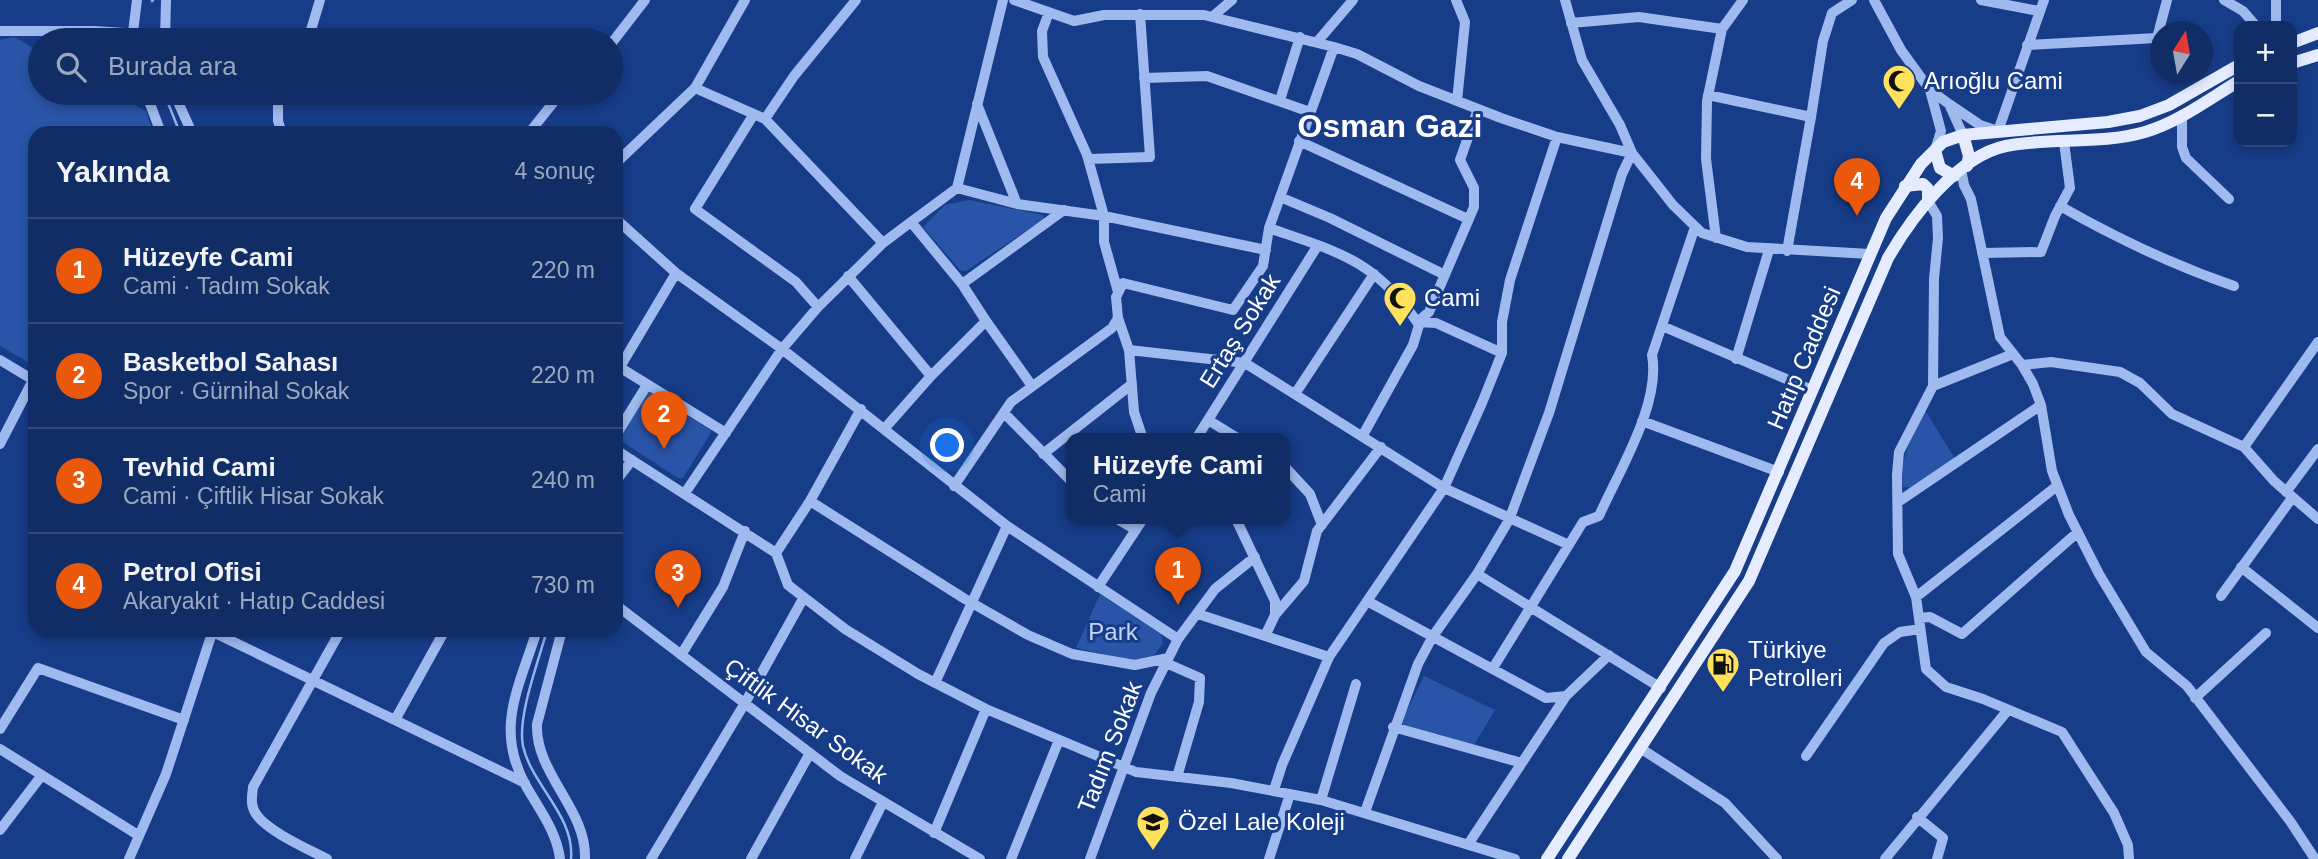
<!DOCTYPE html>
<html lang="tr">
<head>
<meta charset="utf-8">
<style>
	:root { --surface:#112d66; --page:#1a356c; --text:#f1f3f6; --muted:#9ca8bf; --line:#30497a; --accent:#ea580c }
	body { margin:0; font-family:Arial,sans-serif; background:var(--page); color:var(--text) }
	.controls { position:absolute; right:21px; top:21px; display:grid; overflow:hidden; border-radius:14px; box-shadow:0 4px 10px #0003 }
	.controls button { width:63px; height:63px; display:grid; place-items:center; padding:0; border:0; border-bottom:2px solid var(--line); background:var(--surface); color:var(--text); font:35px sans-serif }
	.compass { position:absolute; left:2150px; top:21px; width:63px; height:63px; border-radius:50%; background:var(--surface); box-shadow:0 4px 10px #0003; rotate:11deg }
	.you { position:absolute; left:948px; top:446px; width:24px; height:24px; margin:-18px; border:5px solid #fff; border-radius:50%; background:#1a73e8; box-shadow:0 0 0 10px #1a73e833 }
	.badge { display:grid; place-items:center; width:46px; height:46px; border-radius:50%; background:var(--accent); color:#fff; font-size:23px; font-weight:700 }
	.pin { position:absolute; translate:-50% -58px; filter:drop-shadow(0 2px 4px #0008) }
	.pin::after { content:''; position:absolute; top:37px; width:24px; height:21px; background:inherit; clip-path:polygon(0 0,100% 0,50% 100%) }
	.popup { position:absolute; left:1066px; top:433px; width:224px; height:91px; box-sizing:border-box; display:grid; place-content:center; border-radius:14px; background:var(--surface); filter:drop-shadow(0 2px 5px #0005); font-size:23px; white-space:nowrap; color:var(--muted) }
	.popup b { font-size:26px; color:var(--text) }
	.popup::after { content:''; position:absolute; left:50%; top:100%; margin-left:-14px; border:14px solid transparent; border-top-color:var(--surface) }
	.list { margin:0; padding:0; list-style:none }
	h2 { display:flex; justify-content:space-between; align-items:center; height:91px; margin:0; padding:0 28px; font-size:30px }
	h2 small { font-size:23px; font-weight:400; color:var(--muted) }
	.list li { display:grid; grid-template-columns:46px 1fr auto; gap:21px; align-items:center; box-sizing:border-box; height:105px; padding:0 28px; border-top:2px solid var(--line) }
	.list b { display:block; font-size:26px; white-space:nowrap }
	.list p { margin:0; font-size:23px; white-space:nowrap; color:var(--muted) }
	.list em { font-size:23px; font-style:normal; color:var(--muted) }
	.icon { flex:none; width:38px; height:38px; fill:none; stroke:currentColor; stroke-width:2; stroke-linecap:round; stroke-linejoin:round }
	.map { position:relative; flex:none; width:2318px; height:859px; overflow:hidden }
	.search { position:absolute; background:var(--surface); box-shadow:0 4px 10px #0003; left:28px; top:28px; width:595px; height:77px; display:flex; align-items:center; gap:18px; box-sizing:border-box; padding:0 24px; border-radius:38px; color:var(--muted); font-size:26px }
	.panel { position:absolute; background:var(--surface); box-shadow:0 4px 10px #0003; left:28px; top:126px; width:595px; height:511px; border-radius:21px }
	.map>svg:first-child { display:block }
</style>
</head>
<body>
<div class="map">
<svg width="2318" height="859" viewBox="0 0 2318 859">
	<rect width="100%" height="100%" fill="#173c88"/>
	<path fill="#2954a7" d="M14 37 40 52V93H112L146 111 153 133H35V366L0 346V40Z
		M969 200 1043 215 1044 219 966 271 960 270 923 227 945 205Z
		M649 392 712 431 683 478H678L623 442 621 434Z
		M1925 410 1955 459 1915 488 1903 487C1898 459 1914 435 1925 410Z
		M1100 594 1161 634 1163 643 1151 660 1136 661 1076 648Z
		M1424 676 1495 710 1474 745 1403 726 1402 720Z"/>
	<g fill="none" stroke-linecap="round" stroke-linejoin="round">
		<path stroke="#91b3f1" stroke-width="2.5" d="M152 1 153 0
			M164 93 180 133
			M547 630C539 660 517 716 523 746 532 786 575 816 571 859"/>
		<path stroke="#9ebaee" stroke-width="10" d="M1014 0 1074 21 1104 15H1204L1334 47 1357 54 1419 86 1501 118 1557 137 1632 153 1673 205 1702 233 1747 247 1870 254
			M1456 0 1465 22 1457 101
			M1874 0 1901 50 1930 90 1949 104 1963 135
			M1981 0 2039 11
			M2224 0 2243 11 2256 26
			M2276 0V26
			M1212 17 1232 0
			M1571 23 1639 17 1722 29 1707 101 1706 159 1716 238
			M1722 29 1743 0
			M0 31H94L232 40
			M132 40 137 0
			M165 40 166 0
			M308 40 320 0
			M1317 42 1353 0
			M611 44 645 0
			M2027 45 2157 38 2167 0
			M1144 78 1207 76 1310 112
			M695 88 745 0
			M1930 90 1941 131 1935 150
			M146 93 161 133
			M174 93 192 133
			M278 93V121L282 133
			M1708 95 1811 117 1823 41 1832 13 1852 0
			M1280 100 1300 37
			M977 104 1017 204 1104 216 1087 155 1043 57 1042 31 1048 15
			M1949 104 1980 125 1998 131 2044 0
			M754 114 695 209 796 282 818 307 883 243 765 119
			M2182 115V147L2186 158 2229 199
			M529 133 561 93
			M1299 141 1468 219
			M1089 159 1150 157 1140 14
			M616 163 695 88 765 119 794 76 856 0
			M1961 169 1964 185 1971 199 2000 337 2022 365 2033 384 2041 405 2052 471 2069 515 2099 574 2146 652 2187 686 2290 821 2315 859
			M957 188 1017 204
			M1280 197 1330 218 1445 275
			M1928 201 1937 216 1938 238 1934 279 1933 386
			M2060 206C2116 238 2173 265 2234 286
			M616 219 676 273 782 349 1007 526 1178 639
			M911 222 957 188 1003 0
			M1269 228C1338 252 1376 260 1419 325L1413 345 1363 435
			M883 243 911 222 962 284 986 321 931 376
			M1787 251 1811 117
			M1982 253 2041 252 2055 216 2070 188 2064 142
			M848 276 931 376 885 428
			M962 284 1064 210
			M1118 292 1104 242V216L1266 250
			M986 321 1032 386
			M1417 322 1429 312 1474 207V188L1460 160 1478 109
			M1417 322 1436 323 1502 353
			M1662 326 1812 390
			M1129 350 1245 363 1444 488 1569 545
			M2013 354 1933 386 1899 452 1897 475 1898 554 1916 597 1926 669 1946 687 1983 699 2062 732 2114 813 2128 845 2129 859
			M1736 359 1769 250
			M0 360 35 381
			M616 365 726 433
			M2022 365 2051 362 2120 372 2140 383 2172 414 2244 447 2274 481 2318 519
			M620 367 676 273
			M1295 394 1374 274
			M861 409 810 501 776 553 788 585 845 629 918 674 986 709 1124 767 1136 772 1231 783 1321 800 1515 859
			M1004 413 1071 481
			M1208 420 1239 439
			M1642 421 1779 472
			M616 435 647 385
			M1143 439 1134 412 1129 350 1118 318 1116 297 1123 283 1233 310 1263 266 1269 228 1334 47
			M1196 439 1318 245
			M0 444 33 380
			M2244 447 2318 342
			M616 450 776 553
			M1043 454 1132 384
			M1285 467 1310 494 1322 525
			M616 481 632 460
			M954 486 1011 402 1112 328 1118 318
			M2286 492 2318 449
			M685 493 782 349 818 307
			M810 501 965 599 1028 635 1072 654 1135 665 1168 658
			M1898 502 2041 405
			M1117 519 1136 530
			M1236 519 1275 601V615L1266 634
			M2241 567 2318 628
			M1477 574 1661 688
			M1098 587 1143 519
			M2221 596 2292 498
			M1916 597 2057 486
			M1367 601 1546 698 1566 696 1609 655
			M616 605 840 776 980 859
			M1198 614 1329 657
			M1275 615 1304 581 1317 531 1381 447
			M1920 618 1930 617 1962 634 2078 532
			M537 630C519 688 494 728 526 786 539 809 557 832 560 859
			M562 630 537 724C535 774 587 809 585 859
			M213 632 525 783
			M681 655 723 587 745 531
			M1166 663 1200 678 1199 702 1177 777
			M1493 668 1583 522 1599 516C1619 471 1661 404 1652 355L1695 227
			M935 683 1007 526
			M2195 698 2266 633
			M395 720 445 630
			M1393 727 1522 763
			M0 729 38 668 184 720
			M1640 748 1725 803 1777 859
			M0 749 138 835
			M1806 756 1884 643 1900 632 1920 629
			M1274 790 1282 765 1329 657 1444 488 1482 403 1502 353V322L1510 280 1557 137
			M1321 800 1356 684
			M1365 812 1418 664 1433 636 1477 574 1509 520 1549 413 1622 174 1632 153 1620 125 1582 60 1565 0
			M1917 817 1943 838 1937 859
			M0 830 42 775
			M934 833 986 709
			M1469 843 1566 696
			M129 859 166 774 213 630
			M327 859C308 849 267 831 256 814 250 805 252 797 253 787L341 630
			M651 859 745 703 804 597
			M751 859 810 753
			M855 859 883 802
			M1011 859 1059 740
			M1090 859 1151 693 1178 639 1215 589 1255 557
			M1269 859 1290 794
			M1885 859 2008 710"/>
		<path stroke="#e5ecff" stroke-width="12" d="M2292 43 2318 33
			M2292 63 2318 55
			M1963 135 1969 156 1967 166
			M1935 150 1940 168 1954 176
			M1905 186 1923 184 1928 189V201
			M1547 859 1735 571 1886 218 1921 164 1943 142 1963 135 2108 122 2140 116 2169 105 2239 65
			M1568 859 1749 581 1888 258C1911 218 1957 156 2006 146 2051 137 2100 145 2145 132 2179 122 2209 99 2239 81"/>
	</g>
	<defs>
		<symbol id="mosque-pin" viewBox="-11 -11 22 30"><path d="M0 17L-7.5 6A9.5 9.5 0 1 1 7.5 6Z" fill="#ffe25b" stroke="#173c88"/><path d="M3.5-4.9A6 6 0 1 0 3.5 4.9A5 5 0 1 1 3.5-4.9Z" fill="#111"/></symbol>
		<symbol id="fuel-pin" viewBox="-11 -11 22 30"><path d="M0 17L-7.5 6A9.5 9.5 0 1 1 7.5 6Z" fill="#ffe25b" stroke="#173c88"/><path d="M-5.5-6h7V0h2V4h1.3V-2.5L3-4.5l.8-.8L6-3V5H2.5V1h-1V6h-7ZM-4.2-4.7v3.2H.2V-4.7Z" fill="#111"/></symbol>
		<symbol id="school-pin" viewBox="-11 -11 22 30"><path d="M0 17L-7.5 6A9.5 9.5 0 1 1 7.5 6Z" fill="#ffe25b" stroke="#173c88"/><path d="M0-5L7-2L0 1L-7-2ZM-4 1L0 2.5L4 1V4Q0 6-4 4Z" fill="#111"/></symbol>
	</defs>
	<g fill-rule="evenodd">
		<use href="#mosque-pin" x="1880" y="62" width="38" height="52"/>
		<use href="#mosque-pin" x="1381" y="279" width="38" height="52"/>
		<use href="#fuel-pin" x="1704" y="645" width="38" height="52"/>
		<use href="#school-pin" x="1134" y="803" width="38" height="52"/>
	</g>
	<g text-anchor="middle" stroke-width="6" stroke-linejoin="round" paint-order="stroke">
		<g font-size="24" fill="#fff" stroke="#173c88" text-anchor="start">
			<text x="1924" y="89">Arıoğlu Cami</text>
			<text x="1424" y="306">Cami</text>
			<text x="1748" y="658">Türkiye<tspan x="1748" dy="28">Petrolleri</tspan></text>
			<text x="1178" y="830">Özel Lale Koleji</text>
		</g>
		<g font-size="24" fill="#fff" stroke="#173c88">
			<text transform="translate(1240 331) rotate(-58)" y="8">Ertaş Sokak</text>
			<text transform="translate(1804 358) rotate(-67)" y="8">Hatıp Caddesi</text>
			<text transform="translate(806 721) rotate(36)" y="8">Çiftlik Hisar Sokak</text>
			<text transform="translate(1110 747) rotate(-69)" y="8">Tadım Sokak</text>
		</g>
		<g font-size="24" fill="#c4d7fa" stroke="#173c88">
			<text x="1113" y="640">Park</text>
		</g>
		<g font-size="32" font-weight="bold" fill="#fff" stroke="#173c88">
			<text x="1390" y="137">Osman Gazi</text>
		</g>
	</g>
</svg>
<div class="controls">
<button>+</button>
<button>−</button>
</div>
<svg class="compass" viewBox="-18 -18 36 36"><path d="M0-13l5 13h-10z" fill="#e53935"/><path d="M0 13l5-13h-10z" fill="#9ca8bf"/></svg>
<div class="you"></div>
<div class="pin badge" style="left:1178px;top:605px">1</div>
<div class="popup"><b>Hüzeyfe Cami</b>Cami</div>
<div class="pin badge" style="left:664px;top:449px">2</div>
<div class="pin badge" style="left:678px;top:608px">3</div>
<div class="pin badge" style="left:1857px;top:216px">4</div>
<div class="search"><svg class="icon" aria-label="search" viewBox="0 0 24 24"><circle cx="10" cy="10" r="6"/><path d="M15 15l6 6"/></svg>Burada ara</div>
<section class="panel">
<h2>Yakında<small>4 sonuç</small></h2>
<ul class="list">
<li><span class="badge">1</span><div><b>Hüzeyfe Cami</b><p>Cami · Tadım Sokak</p></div><em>220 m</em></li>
<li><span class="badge">2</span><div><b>Basketbol Sahası</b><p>Spor · Gürnihal Sokak</p></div><em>220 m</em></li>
<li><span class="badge">3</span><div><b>Tevhid Cami</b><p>Cami · Çiftlik Hisar Sokak</p></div><em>240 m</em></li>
<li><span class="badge">4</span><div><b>Petrol Ofisi</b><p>Akaryakıt · Hatıp Caddesi</p></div><em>730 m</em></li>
</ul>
</section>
</div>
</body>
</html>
